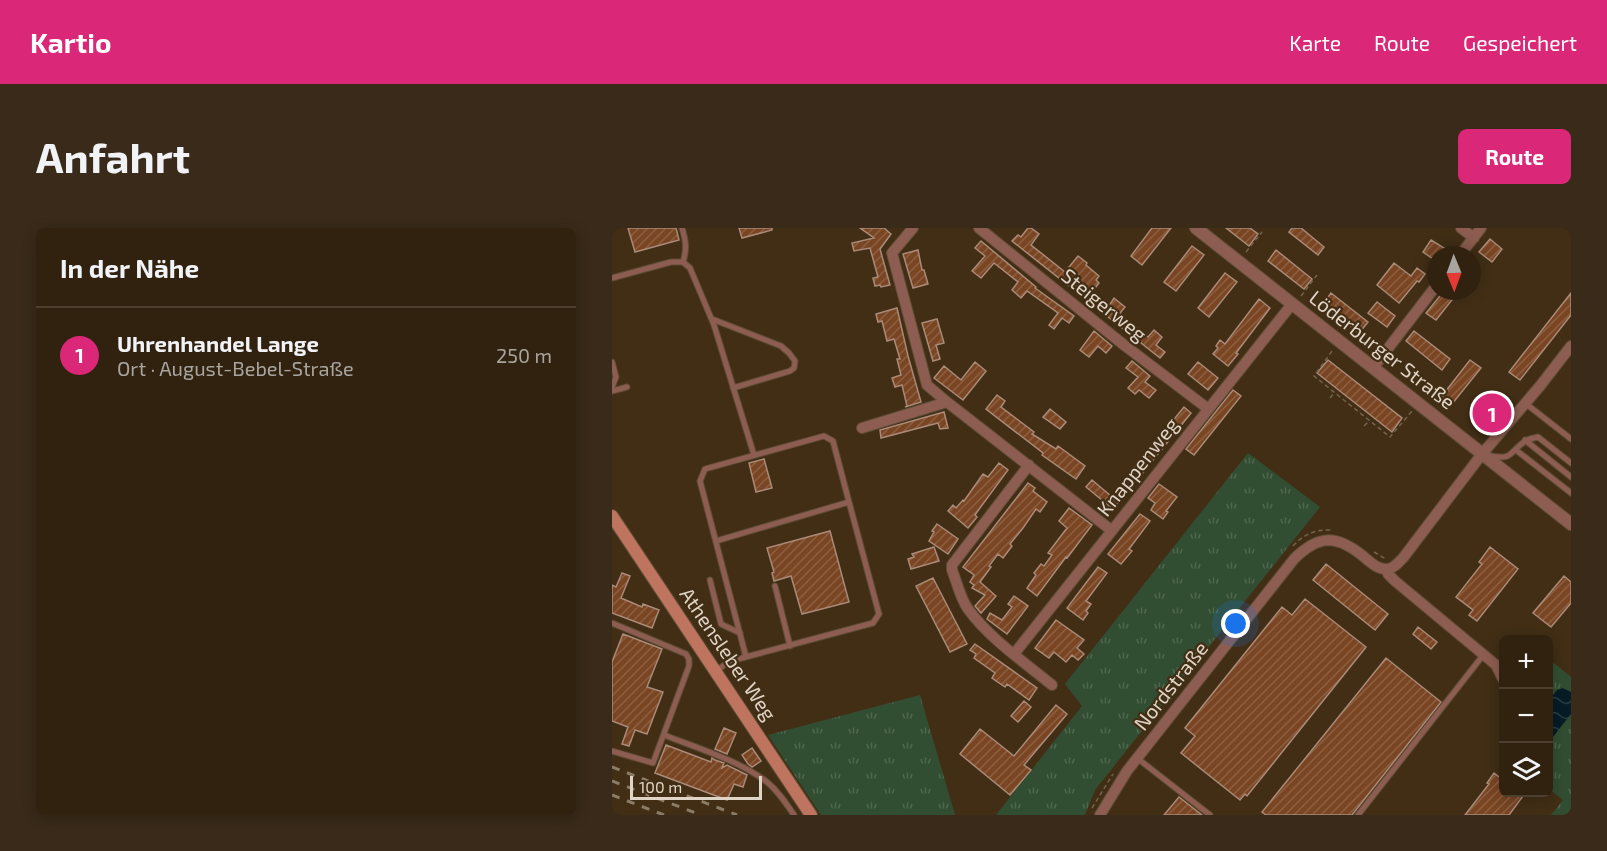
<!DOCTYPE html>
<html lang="de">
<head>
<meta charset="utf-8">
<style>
	:root { --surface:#312210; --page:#392a19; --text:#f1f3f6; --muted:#a8a49f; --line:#4c3f30; --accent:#db2777 }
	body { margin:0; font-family:"Exo 2",sans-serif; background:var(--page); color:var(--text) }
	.controls { position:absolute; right:18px; bottom:18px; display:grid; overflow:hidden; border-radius:9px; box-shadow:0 3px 15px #0003 }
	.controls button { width:54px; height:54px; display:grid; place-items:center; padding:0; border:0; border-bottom:2px solid var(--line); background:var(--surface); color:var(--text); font:30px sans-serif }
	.compass { position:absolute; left:815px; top:18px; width:54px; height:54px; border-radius:50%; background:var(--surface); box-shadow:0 3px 15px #0003; rotate:179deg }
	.scale { position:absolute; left:18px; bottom:15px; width:132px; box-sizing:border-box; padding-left:6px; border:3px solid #e0d4c6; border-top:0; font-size:16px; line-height:21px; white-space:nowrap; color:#e0d4c6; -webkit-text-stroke:4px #412e15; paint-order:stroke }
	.you { position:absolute; left:624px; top:396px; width:21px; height:21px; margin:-15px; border:4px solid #fff; border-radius:50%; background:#1a73e8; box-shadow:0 0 0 9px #1a73e833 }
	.badge { display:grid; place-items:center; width:39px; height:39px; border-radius:50%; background:var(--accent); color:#fff; font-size:20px; font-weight:700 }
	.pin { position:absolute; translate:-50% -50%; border:3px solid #fff; box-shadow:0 2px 6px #0006 }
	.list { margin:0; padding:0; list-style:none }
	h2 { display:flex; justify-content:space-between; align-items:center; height:78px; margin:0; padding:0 24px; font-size:26px }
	h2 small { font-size:20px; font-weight:400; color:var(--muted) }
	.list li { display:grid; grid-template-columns:39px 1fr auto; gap:18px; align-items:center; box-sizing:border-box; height:96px; padding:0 24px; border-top:2px solid var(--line) }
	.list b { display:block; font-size:22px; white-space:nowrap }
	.list p { margin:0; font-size:20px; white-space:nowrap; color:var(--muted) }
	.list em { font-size:20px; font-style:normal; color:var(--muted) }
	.icon { flex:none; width:33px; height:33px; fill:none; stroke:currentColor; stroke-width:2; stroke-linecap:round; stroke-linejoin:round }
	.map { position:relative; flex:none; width:959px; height:587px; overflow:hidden; border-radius:9px }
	header { display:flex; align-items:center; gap:36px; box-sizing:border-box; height:84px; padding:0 30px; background:var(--accent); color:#fff }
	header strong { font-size:28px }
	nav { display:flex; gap:33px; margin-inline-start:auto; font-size:21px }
	.intro { display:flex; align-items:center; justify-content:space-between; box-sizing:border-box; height:144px; padding:0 36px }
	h1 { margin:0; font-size:42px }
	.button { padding:15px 27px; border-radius:9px; background:var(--accent); color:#fff; font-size:21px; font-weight:700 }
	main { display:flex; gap:36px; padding:0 36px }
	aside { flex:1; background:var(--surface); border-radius:9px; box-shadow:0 3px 15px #0003 }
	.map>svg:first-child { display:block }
</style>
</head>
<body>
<header>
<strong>Kartio</strong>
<nav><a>Karte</a><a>Route</a><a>Gespeichert</a></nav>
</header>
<div class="intro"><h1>Anfahrt</h1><a class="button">Route</a></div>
<main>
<aside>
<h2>In der Nähe<small></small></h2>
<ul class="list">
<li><span class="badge">1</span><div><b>Uhrenhandel Lange</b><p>Ort · August-Bebel-Straße</p></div><em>250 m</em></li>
</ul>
</aside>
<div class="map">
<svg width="959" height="587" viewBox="0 0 959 587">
	<defs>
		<pattern id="grass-tufts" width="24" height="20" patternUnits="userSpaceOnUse" patternTransform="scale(1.5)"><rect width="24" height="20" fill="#324e32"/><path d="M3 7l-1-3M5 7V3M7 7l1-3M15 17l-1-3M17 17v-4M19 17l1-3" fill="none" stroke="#4f674e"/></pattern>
		<pattern id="water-waves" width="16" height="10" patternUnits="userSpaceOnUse" patternTransform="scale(1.5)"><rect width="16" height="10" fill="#061c26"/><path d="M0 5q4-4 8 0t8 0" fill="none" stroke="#2a3c44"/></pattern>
		<pattern id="building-hatch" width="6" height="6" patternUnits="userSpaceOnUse" patternTransform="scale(1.5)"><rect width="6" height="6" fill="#794523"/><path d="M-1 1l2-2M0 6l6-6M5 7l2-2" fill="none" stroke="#8c5f41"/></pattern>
	</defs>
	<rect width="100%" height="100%" fill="#412e15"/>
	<path fill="url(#grass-tufts)" d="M636 225 708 279 483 562 473 587H384L470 478 453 456Z
		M942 435 959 449V587H939L951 572 937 561 936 441Z
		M308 467 343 587H209L156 507Z"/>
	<path fill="url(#water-waves)" d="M951 460 959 464V486L937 514V472L945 462Z"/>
	<path fill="url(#building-hatch)" stroke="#aa8a78" stroke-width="1.5" d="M16 0H64L67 12 23 24Z
		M127 0H160V2L130 10Z
		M248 0H272L279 6 268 21 278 57 269 59 268 57 263 58 261 50 266 49 258 20 242 23 240 15 262 10Z
		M416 0H419L427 6 419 17 453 44 466 28 475 35 474 37 487 48 484 52 487 55 480 64 497 78 502 70 513 79 508 85 512 88 511 89 536 109 542 102 550 109 544 117 553 124 548 130 400 13 406 7 409 9Z
		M540 0H559L530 37 519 28Z
		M614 0H638L646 6 637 18Z
		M680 0H689L712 19 706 27 677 4Z
		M878 11 890 21 880 34 867 24Z
		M819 12 832 20 828 27H824V33L811 24Z
		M369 13 424 59 423 60 462 88 457 95 450 90 442 101 437 97 446 85 415 63 409 70 400 62 406 54 382 35 369 50 360 43 373 28 363 20Z
		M580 18 592 27 564 63 552 54Z
		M306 22 310 42H312L316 56 301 60 291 26Z
		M664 22 700 51 692 61 656 33Z
		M782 35 799 48 805 40 813 46 807 54 805 53 787 75 765 57Z
		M613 45 625 54 597 89 586 80Z
		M832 63H847L824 92 814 85Z
		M719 65 756 94 747 105 711 76Z
		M959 65V87L908 152 897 144Z
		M647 71 658 80 624 125 626 126 616 138 601 126 606 120 604 118 608 112 613 116Z
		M765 74 783 88 775 99 756 85Z
		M285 80 296 128 309 174 293 179 295 178 290 157 283 159 280 150 289 147 285 131H288L282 111 275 113 270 93 266 94 264 86Z
		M325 91 332 115 324 117 328 131 321 133 310 95Z
		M482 103 500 118 494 125 486 118 477 129 468 122Z
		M802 103 838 131 830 142 794 113Z
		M716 132 790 190 780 204 705 145Z
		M858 132 869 140 840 176 830 168Z
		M520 133 538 148 533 154 544 162 537 170 527 162 523 166 516 160 526 149 514 140Z
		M363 134 374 143 351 172 322 150 332 138 349 152Z
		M586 134 606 150 596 162 576 146Z
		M621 162 629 168 582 227 574 221Z
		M385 167 393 173 389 179 422 204 420 206 444 221 446 218 473 238 464 251 430 227 431 225 374 181Z
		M885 167 896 176 875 202 863 193Z
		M572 179 579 185 530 246 522 240Z
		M438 181 454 194 448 201 431 189Z
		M332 184 336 200 328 201 326 195 269 210 268 202Z
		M152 231 160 260 144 264 137 235Z
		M387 235 396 242 365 284 363 287 365 289 356 300 336 283 341 277 344 280 351 272 352 273 371 246 376 249Z
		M480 252 499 268 503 264 510 270 501 281 474 259Z
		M416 255 423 260 421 263 435 274 428 284 424 281 411 300 398 316 400 318 391 330 386 326 377 338 379 339 368 354 384 368 369 385 363 378 373 367 360 360 362 357 358 354 362 347 351 339Z
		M547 256 565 269 554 283 556 284 551 291 539 282 543 275 536 270Z
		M457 280 480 297 455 330 454 329 425 368 415 360 424 347 422 345 429 336 432 338 440 327 436 325 455 300 447 293Z
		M528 286 538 293 517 321 520 323 509 336 496 326Z
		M325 296 346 311 336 326 317 313 322 304 320 303Z
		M218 303 237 374 190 386 179 348 162 353 160 345 162 344 155 320Z
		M322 319 327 333 299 341 296 331 302 329 300 326Z
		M878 319 906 341 865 393 857 387 861 382 844 369 870 336 867 334Z
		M714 336 776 386 763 402 701 352Z
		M486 339 495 345 474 373 479 376 474 383 476 385 471 392 455 380Z
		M10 345 18 348 9 370 30 379 31 376 47 382 40 400 0 385V357L4 359Z
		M952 348 959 354V375L939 399 921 385Z
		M321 350 355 416 338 424 304 358Z
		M402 368 416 378 395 406 375 391 378 385 390 392 400 379 396 376Z
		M693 371 754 419 635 568 633 566 628 572 569 525 583 508 573 500 670 379 680 387Z
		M444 392 472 412 465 420 472 426 466 432 460 427 454 434 442 424 437 430 423 420Z
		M806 399 825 414 819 421 801 406Z
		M11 406 50 421 35 459 51 464 35 506 23 502 17 518 10 516 16 499 0 493V434Z
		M363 416 425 460 417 472 395 456 393 459 380 450 383 445 362 430 364 426 358 422Z
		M774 430 829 474 740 587H654L650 584Z
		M412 473 419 479 406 494 399 488Z
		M444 477 455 486 412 537 419 542 398 567 348 526 368 501 402 528Z
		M112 500 124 505 115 526 103 521Z
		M54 517 99 534 100 530 103 532 112 535 110 540 115 537 135 547 131 559 122 556 115 572 43 545Z
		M140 520 149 533 140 539 136 536 130 527Z
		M882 545 891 552V564H914L897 587H853L877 556 875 555Z
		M567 569 590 587H552Z"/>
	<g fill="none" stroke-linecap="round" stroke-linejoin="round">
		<defs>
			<path id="service" d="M70 0C74 13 75 21 71 34
				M0 50 59 34H71L78 40 102 97 142 227
				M100 91 169 118 177 125 183 133 182 140 178 143 121 160
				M0 134 4 149 0 159
				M0 163 15 159
				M913 175 959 211
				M913 212 959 249
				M904 222 959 265
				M878 228C902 232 896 225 912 214 915 211 921 210 926 209L959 235
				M98 352 109 396 128 405
				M163 358 178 418
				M0 395 74 426 77 431V438L41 535 0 523
				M134 429 88 253 93 241 212 208 221 213 237 274
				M104 443 115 435 130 430 261 395 267 386 237 274 104 313
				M52 507C85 520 126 532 155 554 166 563 174 575 182 587
				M525 530 598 587
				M746 587 872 426"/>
			<path id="minor" d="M301 0 280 25 315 157 335 174
				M367 0 512 117 595 180
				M849 0 862 10
				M848 27 869 0
				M761 140 824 58
				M250 200 335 174 499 302
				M417 237 340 337V342C345 354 348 370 356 381 377 410 412 434 440 457
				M775 341 776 346 783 353 884 437 891 451
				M402 426 680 76
				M488 587 515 543 682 331C707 306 725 307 751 328 758 334 766 342 776 341 782 340 786 335 791 330L870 226 928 158 959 118"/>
			<path id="tertiary" d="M584 0 959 296"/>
			<path id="secondary" d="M0 288 199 587"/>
		</defs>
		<use href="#service" stroke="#5e4c35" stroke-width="7"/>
		<use href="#minor" stroke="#5e4c35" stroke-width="12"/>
		<use href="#tertiary" stroke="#5e4c35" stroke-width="14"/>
		<use href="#secondary" stroke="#5e4c35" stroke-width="14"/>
		<path stroke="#73624d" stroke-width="1.5" stroke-dasharray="4.5 3" stroke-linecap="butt" d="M634 24 650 4
			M689 68 705 47
			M720 123 702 148 778 209 800 183
			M718 170 722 165
			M752 198 757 193
			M681 318C691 307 703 301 719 302
			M762 324 774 331
			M480 580 501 546"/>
		<use href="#service" stroke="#8c5d50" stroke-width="5"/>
		<use href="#minor" stroke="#8c5d50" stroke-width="10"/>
		<use href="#tertiary" stroke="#8c5d50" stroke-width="12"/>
		<use href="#secondary" stroke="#be745f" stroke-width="12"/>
		<path stroke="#8b7c68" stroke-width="3" stroke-dasharray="8 8" stroke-linecap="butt" d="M0 539 125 587
			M0 553 89 587
			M0 567 52 587"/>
	</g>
	<g text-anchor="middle" stroke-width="4.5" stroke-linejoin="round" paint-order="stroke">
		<g font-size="20" fill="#e0d4c6" stroke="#412e15">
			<text transform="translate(492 77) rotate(39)" y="7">Steigerweg</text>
			<text transform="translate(770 122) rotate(38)" y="7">Löderburger Straße</text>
			<text transform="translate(526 239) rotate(-52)" y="7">Knappenweg</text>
			<text transform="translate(116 426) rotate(56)" y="7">Athensleber Weg</text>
			<text transform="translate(559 458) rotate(-52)" y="7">Nordstraße</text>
		</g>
	</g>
</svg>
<div class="controls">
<button>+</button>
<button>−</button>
<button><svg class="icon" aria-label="layers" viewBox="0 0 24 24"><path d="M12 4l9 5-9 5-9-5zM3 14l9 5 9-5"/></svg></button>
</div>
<svg class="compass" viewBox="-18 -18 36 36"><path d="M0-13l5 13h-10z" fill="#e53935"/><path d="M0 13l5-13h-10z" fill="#a8a49f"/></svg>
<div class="scale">100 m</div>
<div class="you"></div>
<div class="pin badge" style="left:880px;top:185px">1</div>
</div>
</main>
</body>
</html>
